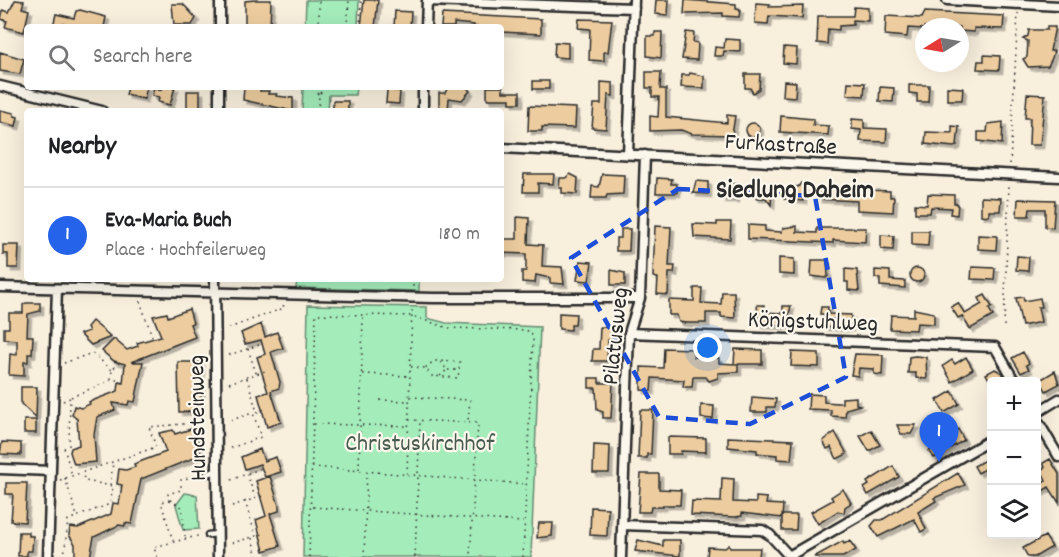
<!DOCTYPE html>
<html lang="en">
<head>
<meta charset="utf-8">
<style>
	:root { --surface:#fff; --page:#f6f6f6; --text:#202124; --muted:#757577; --line:#e0e0e0; --accent:#2563eb }
	body { margin:0; font-family:Dekko,sans-serif; background:var(--page); color:var(--text) }
	.controls { position:absolute; right:18px; bottom:18px; display:grid; overflow:hidden; border-radius:6px; box-shadow:0 6px 24px #0002 }
	.controls button { width:54px; height:54px; display:grid; place-items:center; padding:0; border:0; border-bottom:2px solid var(--line); background:var(--surface); color:var(--text); font:30px sans-serif }
	.compass { position:absolute; left:915px; top:18px; width:54px; height:54px; border-radius:50%; background:var(--surface); box-shadow:0 6px 24px #0002; rotate:259deg }
	.you { position:absolute; left:708px; top:348px; width:21px; height:21px; margin:-15px; border:4px solid #fff; border-radius:50%; background:#1a73e8; box-shadow:0 0 0 9px #1a73e833 }
	.badge { display:grid; place-items:center; width:39px; height:39px; border-radius:50%; background:var(--accent); color:#fff; font-size:20px; font-weight:700 }
	.pin { position:absolute; translate:-50% -50px; filter:drop-shadow(0 2px 3px #0008) }
	.pin::after { content:''; position:absolute; top:32px; width:21px; height:18px; background:inherit; clip-path:polygon(0 0,100% 0,50% 100%) }
	.list { margin:0; padding:0; list-style:none }
	h2 { display:flex; justify-content:space-between; align-items:center; height:78px; margin:0; padding:0 24px; font-size:26px }
	h2 small { font-size:20px; font-weight:400; color:var(--muted) }
	.list li { display:grid; grid-template-columns:39px 1fr auto; gap:18px; align-items:center; box-sizing:border-box; height:96px; padding:0 24px; border-top:2px solid var(--line) }
	.list b { display:block; font-size:22px; white-space:nowrap }
	.list p { margin:0; font-size:20px; white-space:nowrap; color:var(--muted) }
	.list em { font-size:20px; font-style:normal; color:var(--muted) }
	.icon { flex:none; width:33px; height:33px; fill:none; stroke:currentColor; stroke-width:2; stroke-linecap:round; stroke-linejoin:round }
	.map { position:relative; flex:none; width:1059px; height:557px; overflow:hidden }
	.search { position:absolute; background:var(--surface); box-shadow:0 6px 24px #0002; left:24px; top:24px; width:480px; height:66px; display:flex; align-items:center; gap:15px; box-sizing:border-box; padding:0 21px; border-radius:6px; color:var(--muted); font-size:22px }
	.panel { position:absolute; background:var(--surface); box-shadow:0 6px 24px #0002; left:24px; top:108px; width:480px; height:174px; border-radius:6px }
	.map>svg:first-child { display:block }
</style>
</head>
<body>
<div class="map">
<svg width="1059" height="557" viewBox="0 0 1059 557">
	<defs>
		<filter id="shadow"><feDropShadow dx="3.5" dy="3.5" stdDeviation="0" flood-color="#0004"/></filter>
	</defs>
	<rect width="100%" height="100%" fill="#f8efdd"/>
	<filter id="ink" filterUnits="userSpaceOnUse"><feTurbulence type="fractalNoise" baseFrequency=".0167" numOctaves="2"/><feDisplacementMap in="SourceGraphic" scale="12" xChannelSelector="R" yChannelSelector="G"/><feConvolveMatrix kernelMatrix="1 2 1 2 8 2 1 2 1" color-interpolation-filters="sRGB"/></filter>
	<g filter="url(#ink)">
		<path fill="#a4ecba" stroke="#688c72" stroke-width="1.5" d="M306 0H359L358 27H305Z
			M303 87H356L355 95H329L328 111H302Z
			M297 279H419V291L296 288Z
			M308 305 427 307V318L446 323 540 327 531 557H303Z
			M185 493 197 495 199 529 183 530 176 505Z"/>
		<path fill="#edcd9f" stroke="#2b2b2b" stroke-width="1.5" filter="url(#shadow)" d="M15 0 24 1 22 8 29 10 24 32 5 27 7 21 1 19 3 10 9 12Z
			M255 0H271L270 27 245 25V1Z
			M364 0H378L375 27H361Z
			M656 0H669L668 15 655 14Z
			M685 0 736 4V9L740 10 739 17 723 16V13L684 14Z
			M756 3 770 4 769 7 803 6 802 18 769 16 768 24 755 23Z
			M172 4H183L196 18 192 25H174Z
			M854 7 868 8V21L853 20V25L839 26V30L828 29 827 44 817 43 818 16H853Z
			M80 10 106 17 104 27H78L63 23 62 27 53 26 56 14 74 18 76 11Z
			M395 11 411 12 410 27H394Z
			M925 12 1004 16 1003 29 974 28V32L960 31V27H924V29L908 28 907 37 885 35 886 16 922 18Z
			M442 14 541 19V34L501 32V27H474V25L454 23V27H441Z
			M579 19 612 20 608 52H604V61L589 60 590 29 578 28Z
			M1047 27H1055L1050 51H1054L1052 58 1048 66 1028 67 1023 59 1027 57 1028 41 1023 39 1028 36 1029 30H1047Z
			M655 32H662L661 58 647 56V36H655Z
			M686 32 694 33 693 42 698 43 697 60 682 59Z
			M725 39 740 40V52L724 51 723 56H714L715 47 724 48Z
			M555 42 568 43V58L554 57Z
			M784 47 797 48 796 64 783 63Z
			M0 52 24 59 20 74 0 71Z
			M984 55 1000 56 999 70 977 69 978 61H984Z
			M646 72H661L660 89H666V117L727 123V115L735 116 732 135 692 134 681 130 650 131V116L658 117 659 97H652V88H646Z
			M690 73 704 76V88L681 87 682 75H689Z
			M745 74H760L759 89 753 93 750 88H745Z
			M533 81H549V89H533Z
			M784 81 796 82 795 97 783 96Z
			M601 82 613 83V96L608 95 606 129 592 128 594 104H601Z
			M848 82 865 83 864 96 847 95Z
			M909 85H929L928 102H917V94L909 93Z
			M128 87H147L144 99 126 95Z
			M162 87H175L170 105 158 102 159 97 152 96 154 88 161 90Z
			M244 87 260 88V91H269L268 94H277L276 96 293 98V111L243 100Z
			M448 87H466L470 91 462 100 449 98 448 111H439V93H445Z
			M487 87H503V92H520V103H510V99H487Z
			M880 87 894 88 893 102 879 101Z
			M947 87 963 88 962 100H947Z
			M387 90 400 91 399 104 386 103Z
			M187 91H200V108H187Z
			M1027 94 1045 95 1040 145H1029L1030 118H1025Z
			M333 101H348V111H333Z
			M529 106 576 108 575 128 542 127V131H528Z
			M0 110 14 113V116L18 117 16 126 0 122Z
			M781 116 813 119V125L829 126 828 135 780 132Z
			M852 119 864 120V128L887 129 886 142 860 141 861 130 852 129Z
			M1003 122 1002 144 978 141V132H987L988 124Z
			M746 130a7 7 0 1 1 14 0a7 7 0 1 1-14 0Z
			M952 126 959 127 957 145 954 147 925 144 926 132 952 133Z
			M524 174H554L553 184 538 183V192H523Z
			M570 174 578 178 577 194 562 193V188H559L560 178H566Z
			M602 174 624 175 623 194 607 195 606 198H591L592 186 599 187Z
			M657 178 672 179 671 184H677V193H656Z
			M696 181 708 182V194L693 193Z
			M723 183 737 184 736 199H722Z
			M801 183 804 189 803 201 784 199 791 186 798 187Z
			M757 185 772 186 771 205 766 198H756Z
			M822 188 890 191V197H894L893 212 857 210V201L818 199V189Z
			M928 194 954 195V203L958 204 957 215 950 214 951 208 931 207 930 213H915V204L927 205Z
			M981 197 1001 198 1000 211H989V216L981 215Z
			M1018 199 1055 200 1053 228 1045 227V209H1030L1029 216H1017Z
			M517 217 529 218 528 244 543 245 542 266 562 267 564 284 550 283V278L536 275 535 283 522 282V271H526V254L501 253 502 239H517Z
			M717 222H731L730 239 694 237 693 224 717 225Z
			M748 225 765 226V231L782 232 783 228 797 226V232L817 233V228H866L865 242 833 240V243L748 239Z
			M655 226 671 227 669 266H675L674 273H669L668 295 657 294 658 278 653 277Z
			M621 229H630L629 251H616V238H621Z
			M912 231H929L928 246 912 245Z
			M881 235 894 236 893 250 881 249Z
			M978 235 997 236 996 250 978 249Z
			M3 245H19L18 268H8V254H3Z
			M1017 256 1029 257 1028 271 1016 270Z
			M779 258 794 259V275L779 274Z
			M812 260H827L828 276 826 278 811 276Z
			M580 261 592 262 589 281 577 280Z
			M972 267 995 268 994 280 971 279Z
			M910 275a7 7 0 1 1 14 0a7 7 0 1 1-14 0Z
			M845 269 857 270 859 291 848 290V282H845Z
			M611 270 625 273V285H611Z
			M875 270 890 271V280L905 281V288L880 286V279L875 278Z
			M694 288H702L701 303 721 304 722 292H734L735 318 721 317V313H706V323H686L679 322 677 315H669V300L694 301Z
			M985 295 992 307 989 309 993 316 970 329 962 316 958 318 951 307 958 303 965 314 982 304 979 298Z
			M1023 297 1024 301 1040 298 1042 307H1038L1041 322 1022 326 1016 298Z
			M26 303H40V311L28 314 27 336H33L32 354H28V362H24V376L9 375 10 354 17 355V340L4 339V328H9V313H23V305Z
			M757 305H764V312L783 313V306H791L786 326 759 325Z
			M821 307H828V314L851 315 850 328 824 327V314H820Z
			M189 309 193 323 190 324 195 337 131 362H143L135 402 129 401 128 405 113 403 115 410 97 417 94 435 96 462 74 464 70 452 71 448 79 445 77 419 72 415 74 406 81 408 90 404 89 402 118 391 119 382 123 383 125 364 114 361 102 351 114 339 127 350 138 346 137 343 161 336 153 316 167 313 168 317Z
			M914 309 934 313V324L917 323 916 330 890 329 891 315 914 316Z
			M559 313 576 314 575 325H571V330L559 329Z
			M92 321 103 330 111 337 91 345 80 334 89 331 87 327Z
			M261 324 265 337 277 332 283 348 271 352 280 382 279 388 271 391 281 422 267 427 258 395 268 392 257 357 265 354 261 340 245 344 241 333Z
			M600 327 613 328 612 340H608L607 361H592L593 349H599Z
			M664 348 692 349 694 357 719 358V363L734 364 735 349 762 350V364H735H738V372L718 373V378L709 381 706 377H693L692 387H683L684 380 652 378 651 391 641 390V367L663 368Z
			M792 352 819 353V367L791 366Z
			M1023 352 1029 363 1026 365 1029 369 1021 373 1012 358Z
			M855 354 883 355 882 375 874 374V369L859 368 858 376 851 375Z
			M915 356 926 357 927 379 916 378V373H908L909 357Z
			M966 357 973 369 952 382 943 366 952 360 955 364Z
			M178 362H201V411L179 412Z
			M995 369 1002 373 1004 381H990L986 374Z
			M1055 371 1059 384 1046 391 1040 380Z
			M589 378H599V383H613L611 418H603V412L597 410 596 388H589Z
			M21 387H37L36 418 21 404Z
			M952 391 959 404 944 413 937 400Z
			M809 394 824 395V402L838 403H842V398L856 397V404L860 405 846 409 845 417 831 416V410L808 409Z
			M752 397 776 399 775 407H767V412H751Z
			M701 405 714 406 713 419 701 418Z
			M640 410H653L651 454H647V458H638Z
			M24 420H36V433H24Z
			M897 425H916L911 434H901Z
			M194 428 201 455 141 479 132 524 125 523V526L119 525 94 537 90 557H75V544L69 535 70 527 78 528 111 514 113 503 119 504 122 485 117 484 119 469 126 470 135 467 134 464 166 452 159 433 173 430 175 434Z
			M958 429 964 440 934 458 929 451 934 448 932 445Z
			M871 430 880 445 869 451 860 436Z
			M835 432 847 454 837 459 831 447 827 449 823 441Z
			M668 437 706 438V452L681 451V454H668Z
			M728 437 793 440 791 460 777 459V455L757 453V450L728 447Z
			M2 442 21 443V455L0 454Z
			M594 445 610 446 609 473H593Z
			M260 449 264 461 276 457 281 472 265 477 260 464 245 469 241 457Z
			M992 456V465L978 473 974 466Z
			M1050 459 1059 474V503L1049 487 1039 493 1036 489V486L1046 480 1041 470 1045 467 1043 463Z
			M893 466 899 477 868 495 864 488 869 485 867 482Z
			M958 473 965 485 934 498 936 501 918 512 926 529 921 532 914 519 878 537 871 526 876 520H882Z
			M641 474H659V489L681 490 680 505H663V507H651L650 512H638Z
			M270 476 279 506V511L270 514 280 546 264 551 256 520 266 516 256 481Z
			M722 478 734 479 733 502 756 503V497L767 498 766 504 783 505 782 518 742 513V516L735 517 691 515 692 501 721 502Z
			M6 483H27L25 522 11 521 13 494H6Z
			M843 489 851 503 845 507 844 513 838 511 818 524 811 512 833 500 831 497Z
			M591 507 608 508 607 536 590 535Z
			M782 515H797L796 530H782Z
			M539 523H553L552 536 537 538Z
			M19 532H29V536H33L32 551H27V556H18Z
			M1045 536 1052 547 1035 557H1028L1023 548Z
			M638 540 663 546V540H680V556L635 551Z
			M843 541 844 544 850 541 856 550 843 557H814Z
			M729 545 730 548H760L759 557H707L708 547 725 548Z"/>
		<g fill="none" stroke-linecap="round" stroke-linejoin="round">
			<defs>
				<path id="service" d="M207 474 216 471
					M208 535 217 534"/>
				<path id="minor" d="M947 0 1059 6
					M427 1 634 8
					M220 27V0
					M426 27 427 0
					M0 86 102 111
					M219 111V87
					M423 111V87
					M501 148 1059 177
					M628 154 634 0
					M215 279 218 557
					M0 287 433 298H640
					M629 333 995 347 1015 382
					M1036 413 1059 399
					M1036 418 1059 457
					M0 469 51 471
					M622 525 762 530 770 535 789 556 992 439
					M48 557 57 289
					M621 557 629 333 640 298 645 155"/>
			</defs>
			<use href="#service" stroke="#2b2b2b" stroke-width="9"/>
			<use href="#minor" stroke="#2b2b2b" stroke-width="13"/>
			<path stroke="#2b2b2b" stroke-width="1.5" stroke-dasharray="1.5 4.5" stroke-linecap="butt" d="M319 27V0
				M347 27 349 0
				M360 27 361 0
				M316 87 318 95
				M318 111 319 96 323 87
				M1010 164 1018 13
				M413 279V289
				M140 301 152 336
				M1004 326 1009 185
				M229 328 284 308 283 304
				M248 349 256 373
				M229 355 262 344
				M64 363 92 353 112 370
				M411 367 425 368 432 376 458 378 460 362 434 361 425 368
				M448 370H458
				M363 374 409 376
				M440 376 447 370 441 362
				M247 378 257 412
				M111 379 112 370 118 363 123 365
				M229 383 265 371
				M71 397 111 380H117
				M410 397 470 400 468 421
				M380 400 409 401
				M63 401 70 398 69 446 64 448
				M257 412 265 409
				M231 420 253 413
				M409 420 478 423 470 557
				M314 424 408 426
				M64 448 72 475
				M231 448 261 437 253 413
				M312 467 526 484
				M359 469 363 316
				M247 474 255 497
				M407 474 412 308
				M65 478 77 516
				M60 480 156 447 149 427 206 422
				M231 480 262 468
				M110 485 113 463
				M170 500 182 507 185 536
				M245 501 256 537
				M232 506 263 496
				M313 507 523 522
				M252 538 257 557
				M173 541 161 502 169 500 168 494 181 490V480L199 475
				M232 543 263 534
				M64 557 68 520 110 504 113 486 85 481 82 473
				M157 557 154 547 201 535
				M309 557 316 314 412 316 448 328 526 330 531 333 533 340 523 557
				M364 557 367 471
				M415 557 420 421"/>
			<use href="#service" stroke="#fbf7ec" stroke-width="4.5"/>
			<use href="#minor" stroke="#fbf7ec" stroke-width="8"/>
		</g>
	</g>
	<path fill="none" stroke="#1d4ed8" stroke-width="4.5" stroke-dasharray="12 8" stroke-linejoin="round" d="M678 189 815 196 846 377 750 424 659 417 571 258Z"/>
	<g text-anchor="middle" stroke-width="4.5" stroke-linejoin="round" paint-order="stroke">
		<g font-size="24" fill="#2b2b2b" stroke="#fbf7ec">
			<text transform="translate(781 143) rotate(3)" y="8">Furkastraße</text>
			<text transform="translate(813 320) rotate(2)" y="8">Königstuhlweg</text>
			<text transform="translate(614 336) rotate(-84)" y="8">Pilatusweg</text>
			<text transform="translate(196 418) rotate(-91)" y="8">Hundsteinweg</text>
		</g>
		<g font-size="24" fill="#495b4f" stroke="#fbf7ec">
			<text x="420" y="450">Christuskirchhof</text>
		</g>
		<g font-size="26" font-weight="bold" fill="#2b2b2b" stroke="#fbf7ec">
			<text x="795" y="197">Siedlung Daheim</text>
		</g>
	</g>
</svg>
<div class="controls">
<button>+</button>
<button>−</button>
<button><svg class="icon" aria-label="layers" viewBox="0 0 24 24"><path d="M12 4l9 5-9 5-9-5zM3 14l9 5 9-5"/></svg></button>
</div>
<svg class="compass" viewBox="-18 -18 36 36"><path d="M0-13l5 13h-10z" fill="#e53935"/><path d="M0 13l5-13h-10z" fill="#757577"/></svg>
<div class="you"></div>
<div class="pin badge" style="left:939px;top:462px">1</div>
<div class="search"><svg class="icon" aria-label="search" viewBox="0 0 24 24"><circle cx="10" cy="10" r="6"/><path d="M15 15l6 6"/></svg>Search here</div>
<section class="panel">
<h2>Nearby<small></small></h2>
<ul class="list">
<li><span class="badge">1</span><div><b>Eva-Maria Buch</b><p>Place · Hochfeilerweg</p></div><em>180 m</em></li>
</ul>
</section>
</div>
</body>
</html>
